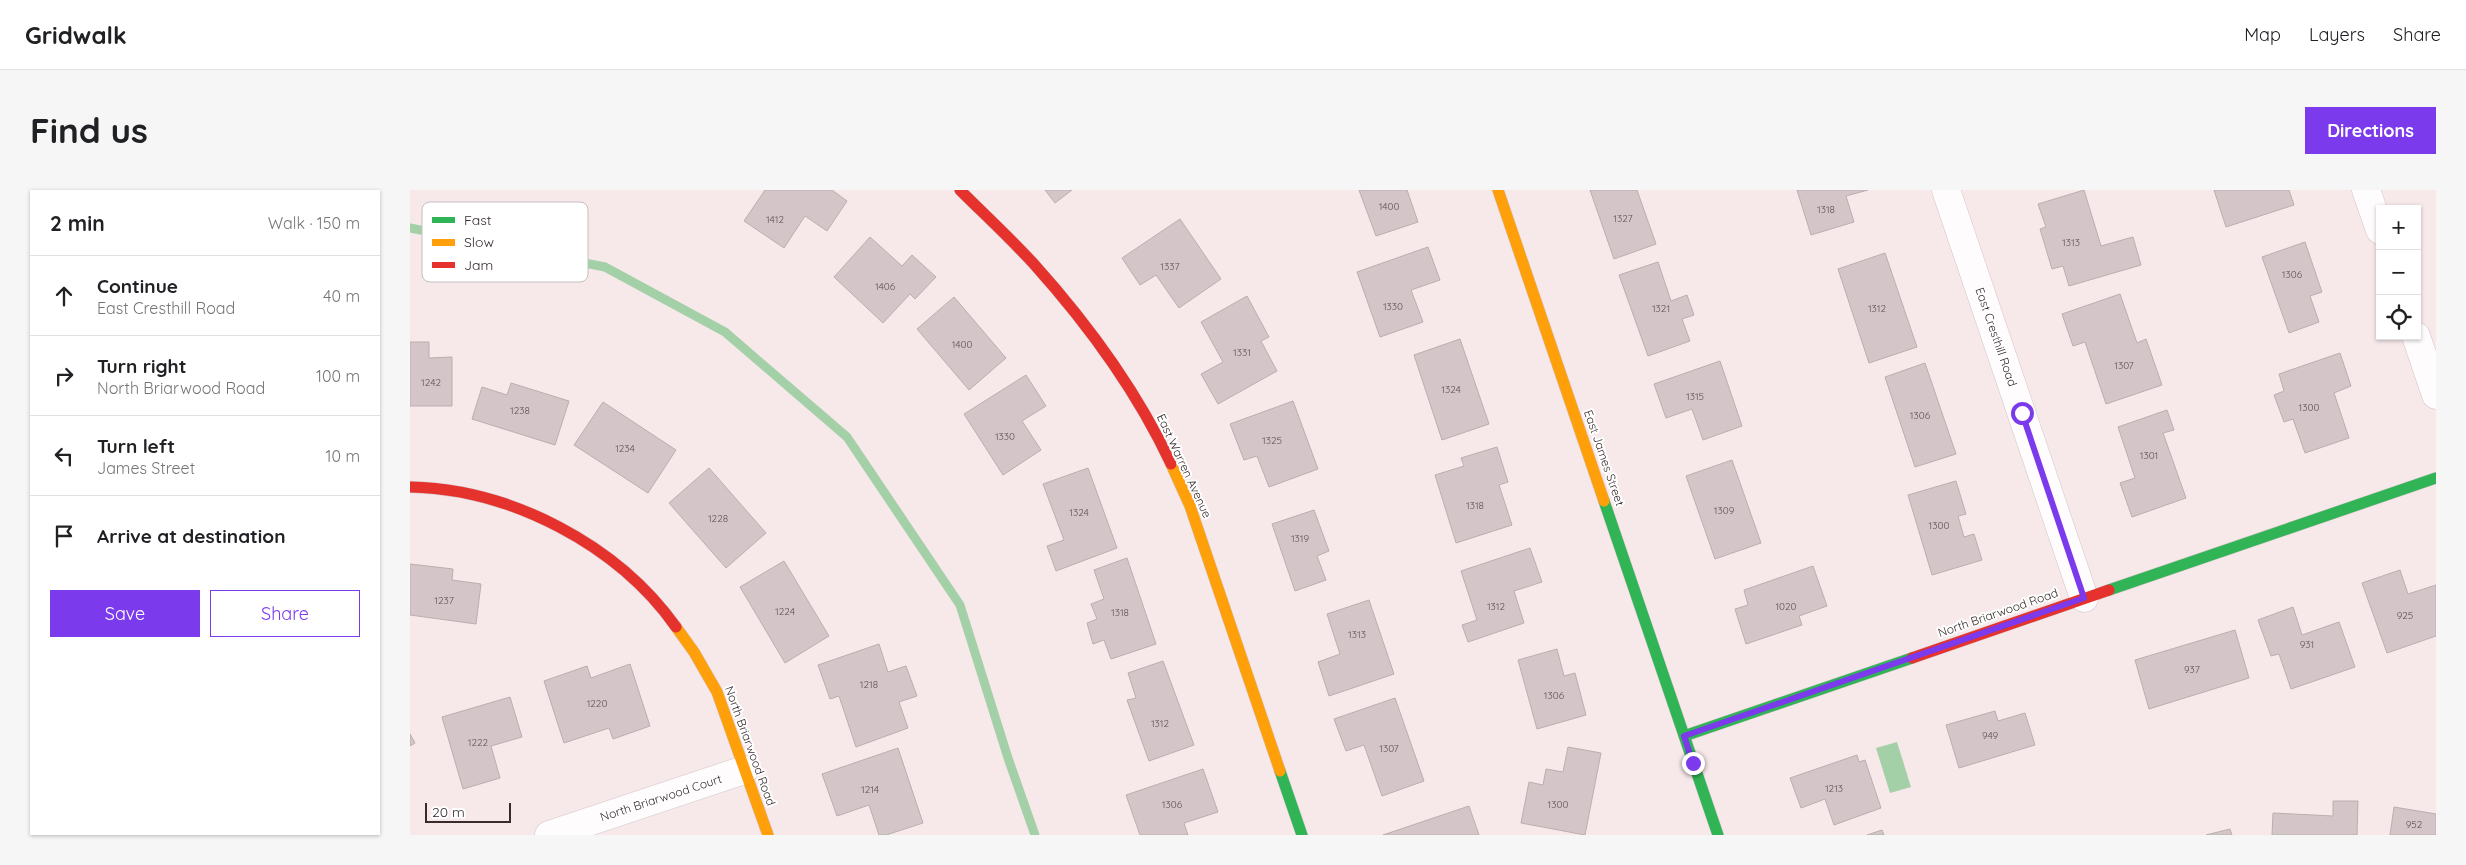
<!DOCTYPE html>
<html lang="en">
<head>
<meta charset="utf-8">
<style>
	:root { --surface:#fff; --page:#f6f6f6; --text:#202124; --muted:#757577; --line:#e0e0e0; --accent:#7c3aed }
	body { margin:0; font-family:Quicksand,sans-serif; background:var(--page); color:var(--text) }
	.controls { position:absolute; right:15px; top:15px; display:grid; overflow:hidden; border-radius:0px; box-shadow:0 1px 4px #0004 }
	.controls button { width:45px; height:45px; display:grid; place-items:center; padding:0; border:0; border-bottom:1px solid var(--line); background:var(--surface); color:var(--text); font:25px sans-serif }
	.scale { position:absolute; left:15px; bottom:12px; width:86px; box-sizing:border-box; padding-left:5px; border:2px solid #372b2c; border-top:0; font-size:14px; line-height:18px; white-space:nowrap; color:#372b2c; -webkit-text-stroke:4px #fff; paint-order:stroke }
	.stop { position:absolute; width:15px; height:15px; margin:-11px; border:4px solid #7c3aed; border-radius:50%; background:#fff }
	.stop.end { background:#7c3aed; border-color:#fff; box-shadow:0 1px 5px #0008 }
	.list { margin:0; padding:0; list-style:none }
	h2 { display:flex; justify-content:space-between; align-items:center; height:65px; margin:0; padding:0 20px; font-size:21px }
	h2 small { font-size:16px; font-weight:400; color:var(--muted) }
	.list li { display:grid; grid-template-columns:32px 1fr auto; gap:15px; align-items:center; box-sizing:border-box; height:80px; padding:0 20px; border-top:1px solid var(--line) }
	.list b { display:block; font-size:19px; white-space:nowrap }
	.list p { margin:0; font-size:16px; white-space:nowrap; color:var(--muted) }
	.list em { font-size:16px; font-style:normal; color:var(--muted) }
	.actions { display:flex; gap:10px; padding:15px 20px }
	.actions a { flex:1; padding:11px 0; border:1px solid var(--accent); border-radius:0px; text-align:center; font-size:18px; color:var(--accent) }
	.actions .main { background:var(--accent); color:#fff }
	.icon { flex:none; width:28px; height:28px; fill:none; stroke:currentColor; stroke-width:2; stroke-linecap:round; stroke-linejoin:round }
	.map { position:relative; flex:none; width:2026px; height:645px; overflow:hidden; border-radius:0px }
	header { display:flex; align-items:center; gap:30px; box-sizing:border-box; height:70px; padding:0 25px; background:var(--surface); border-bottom:1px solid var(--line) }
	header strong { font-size:24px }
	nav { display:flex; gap:28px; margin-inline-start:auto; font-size:18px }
	.intro { display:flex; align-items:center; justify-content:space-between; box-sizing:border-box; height:120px; padding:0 30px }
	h1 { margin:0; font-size:35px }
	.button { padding:12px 22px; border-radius:0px; background:var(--accent); color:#fff; font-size:18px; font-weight:700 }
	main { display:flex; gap:30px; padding:0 30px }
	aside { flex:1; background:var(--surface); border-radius:0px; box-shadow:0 1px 4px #0004 }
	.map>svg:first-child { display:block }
</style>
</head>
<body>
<header>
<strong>Gridwalk</strong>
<nav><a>Map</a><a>Layers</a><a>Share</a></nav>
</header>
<div class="intro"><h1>Find us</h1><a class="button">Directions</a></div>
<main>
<aside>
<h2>2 min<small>Walk · 150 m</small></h2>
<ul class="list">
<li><svg class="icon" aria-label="ahead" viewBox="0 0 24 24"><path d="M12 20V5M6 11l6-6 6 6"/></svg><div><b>Continue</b><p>East Cresthill Road</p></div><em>40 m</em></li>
<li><svg class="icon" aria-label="right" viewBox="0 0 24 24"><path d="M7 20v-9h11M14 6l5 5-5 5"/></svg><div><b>Turn right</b><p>North Briarwood Road</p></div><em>100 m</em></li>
<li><svg class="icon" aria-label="left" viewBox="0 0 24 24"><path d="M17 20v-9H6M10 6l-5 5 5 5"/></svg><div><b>Turn left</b><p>James Street</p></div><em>10 m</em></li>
<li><svg class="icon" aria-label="arrive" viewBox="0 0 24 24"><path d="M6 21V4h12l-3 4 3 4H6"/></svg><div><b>Arrive at destination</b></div></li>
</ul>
<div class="actions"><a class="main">Save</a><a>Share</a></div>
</aside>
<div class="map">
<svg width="2026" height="645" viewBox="0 0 2026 645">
	<rect width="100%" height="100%" fill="#f7e8ea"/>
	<path fill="#a4d0a8" d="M1487 552 1501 597 1480 603 1466 558Z"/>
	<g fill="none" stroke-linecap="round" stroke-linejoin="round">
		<path stroke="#a4d0a8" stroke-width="9" d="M0 38 195 77 315 142 437 247 550 415 598 568 625 645"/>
	</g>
	<path fill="#d4c6c8" stroke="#baaeaf" d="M355 0H422L437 11 417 41 395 26 374 58 334 31Z
		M635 0H662L645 13Z
		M949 0H997L1008 32 966 46Z
		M1180 0H1227L1246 54 1204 69Z
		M1387 0H1458L1436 6 1444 32 1401 45Z
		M1674 0 1691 56 1723 47 1731 75 1659 96 1653 76 1642 79 1630 39 1636 37 1628 14Z
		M1804 0H1879L1884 15 1816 37Z
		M770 29 811 89 769 118 746 85 730 95 712 68Z
		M460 47 492 76 502 65 526 87 505 109 500 104 473 133 424 87Z
		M1895 52 1912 102 1900 106 1909 132 1879 143 1852 67Z
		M1018 57 1030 90 1001 100 1013 132 970 147 947 82Z
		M1475 63 1507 157 1459 173 1428 79Z
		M1248 72 1261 111 1277 105 1284 125 1272 129 1280 151 1238 166 1209 85Z
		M1710 104 1727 153 1736 149 1752 195 1696 214 1675 152 1663 156 1652 124Z
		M837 106 859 147 851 151 867 181 808 214 791 184 813 172 791 132Z
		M544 107 596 168 559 200 507 139Z
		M1050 149 1079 234 1032 250 1004 165Z
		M0 152H19V168L42 167V216H0Z
		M1930 163 1941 196 1924 203 1939 248 1895 263 1883 229 1874 232 1864 205 1874 201 1869 184Z
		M1310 171 1332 236 1293 250 1282 219 1256 228 1244 194Z
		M1515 173 1546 264 1505 277 1475 187Z
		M616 185 636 216 612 231 631 260 593 285 554 224Z
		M101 193 159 211 145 255 62 229 72 197 97 205Z
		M883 211 908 279 859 297 847 266 834 270 820 234Z
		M193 212 266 260 238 303 164 255Z
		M1757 220 1764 240 1753 243 1776 308 1722 327 1710 293 1725 288 1708 237Z
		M1087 257 1098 292 1089 295 1102 335 1046 353 1025 285 1054 276 1051 268Z
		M1322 270 1351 353 1305 369 1276 286Z
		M299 278 356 343 316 378 259 313Z
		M678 278 707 358 646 381 637 356 654 350 633 294Z
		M1546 291 1556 324 1548 326 1554 347 1564 344 1572 370 1522 385 1498 305Z
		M904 320 919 361 907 366 916 390 885 401 862 334Z
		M1120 358 1132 392 1104 401 1114 433 1058 452 1052 435 1067 430 1051 381Z
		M717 368 746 454 701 469 694 450 683 454 677 433 687 429 681 414 694 409 684 380Z
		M374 371 419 446 375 473 330 397Z
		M0 374 43 379 42 390 71 394 66 434 0 425Z
		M1403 376 1417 416 1389 426 1392 435 1336 454 1325 419 1338 415 1334 400Z
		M1990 380 1998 404 2026 395V446L1977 463 1952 393Z
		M959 410 984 484 919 506 908 472 930 464 917 424Z
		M1883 417 1892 445 1929 432 1945 477 1881 499 1869 464 1861 466 1848 430Z
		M1825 440 1839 488 1739 519 1725 470Z
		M469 454 478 482 496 476 507 506 489 512 498 538 446 557 429 506 420 509 408 475Z
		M1147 459 1154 486 1165 483 1176 525 1127 539 1108 470Z
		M753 471 784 555 739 571 717 510 726 508 718 483Z
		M220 474 240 536 203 549 199 538 154 553 134 491 177 476 181 488Z
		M100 507 112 547 81 556 90 588 53 599 32 527Z
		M985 508 1014 591 972 606 954 555 936 561 924 529Z
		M1585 521 1588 531 1615 523 1625 555 1549 578 1536 535Z
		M0 544 5 553 0 556Z
		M1158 557 1191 563 1175 645 1111 633 1119 592 1133 595 1136 579 1153 582Z
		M488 558 513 633 476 645H469L459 615 427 626 412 584Z
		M1447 565 1449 572 1455 570 1471 618 1424 635 1415 609 1391 618 1380 588Z
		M793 579 808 622 774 633 778 645H730L716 605Z
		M1923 611H1948L1947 645H1862L1863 623 1923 626Z
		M1059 616 1069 645H973Z
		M1984 617 2026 624V645H1980Z
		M1820 639 1822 645H1796Z
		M1472 640 1474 645H1457Z"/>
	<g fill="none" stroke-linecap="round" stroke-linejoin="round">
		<defs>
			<path id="street" d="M1536 0 1674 408
				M1956 0 1970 40
				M2006 146 2026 205
				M139 645 334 580"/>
			<path id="fast" d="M1194 311 1308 645
				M1699 400 2026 288
				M1274 546 1502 468
				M870 581 892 645"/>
			<path id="slow" d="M1088 0 1194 311
				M761 274 780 316 870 581
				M266 437 284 462 307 502 358 645"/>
			<path id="jam" d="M550 0C574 24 600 48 623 73 677 133 727 201 761 274
				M0 297C101 299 208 355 266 437
				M1502 468 1699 400"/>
		</defs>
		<use href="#street" stroke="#d3c6c8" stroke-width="29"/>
		<use href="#fast" stroke="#d3c6c8" stroke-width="12"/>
		<use href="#slow" stroke="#d3c6c8" stroke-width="12"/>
		<use href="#jam" stroke="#d3c6c8" stroke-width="12"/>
		<use href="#street" stroke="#fefcfc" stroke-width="28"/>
		<use href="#fast" stroke="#30b455" stroke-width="11"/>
		<use href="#slow" stroke="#ff9f0a" stroke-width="11"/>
		<use href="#jam" stroke="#e5322d" stroke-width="11"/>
	</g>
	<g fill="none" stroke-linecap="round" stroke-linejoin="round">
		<path stroke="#7c3aed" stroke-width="6" d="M1283 573 1274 546 1674 408 1612 223"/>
	</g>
	<g text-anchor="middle" stroke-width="4" stroke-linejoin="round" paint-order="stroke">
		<g font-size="10" fill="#5e5253">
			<text x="979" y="20">1400</text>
			<text x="1416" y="23">1318</text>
			<text x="1213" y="32">1327</text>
			<text x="365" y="33">1412</text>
			<text x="1661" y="56">1313</text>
			<text x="760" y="80">1337</text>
			<text x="1882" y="88">1306</text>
			<text x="475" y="100">1406</text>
			<text x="983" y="120">1330</text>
			<text x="1251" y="122">1321</text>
			<text x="1467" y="122">1312</text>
			<text x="552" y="158">1400</text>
			<text x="832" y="166">1331</text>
			<text x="1714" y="179">1307</text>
			<text x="21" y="196">1242</text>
			<text x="1041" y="203">1324</text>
			<text x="1285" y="210">1315</text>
			<text x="1899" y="221">1300</text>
			<text x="110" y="224">1238</text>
			<text x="1510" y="229">1306</text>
			<text x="595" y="250">1330</text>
			<text x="862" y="254">1325</text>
			<text x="215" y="262">1234</text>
			<text x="1739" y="269">1301</text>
			<text x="1065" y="319">1318</text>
			<text x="1314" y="324">1309</text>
			<text x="669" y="326">1324</text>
			<text x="308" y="332">1228</text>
			<text x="1529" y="339">1300</text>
			<text x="890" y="352">1319</text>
			<text x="34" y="414">1237</text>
			<text x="1086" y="420">1312</text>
			<text x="1376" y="420">1020</text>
			<text x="375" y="425">1224</text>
			<text x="710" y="426">1318</text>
			<text x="1995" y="429">925</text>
			<text x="947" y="448">1313</text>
			<text x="1897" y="458">931</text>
			<text x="1782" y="483">937</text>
			<text x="459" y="498">1218</text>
			<text x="1144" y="509">1306</text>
			<text x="187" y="517">1220</text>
			<text x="750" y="537">1312</text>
			<text x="1580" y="549">949</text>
			<text x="68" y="556">1222</text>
			<text x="979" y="562">1307</text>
			<text x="1424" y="602">1213</text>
			<text x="460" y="603">1214</text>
			<text x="762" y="618">1306</text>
			<text x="1148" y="618">1300</text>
			<text x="2004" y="638">952</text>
		</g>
		<g font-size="12" fill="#372b2c" stroke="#fff">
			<text transform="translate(1586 147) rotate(71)" y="4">East Cresthill Road</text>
			<text transform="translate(1194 268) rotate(71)" y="4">East James Street</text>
			<text transform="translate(774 276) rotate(65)" y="4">East Warren Avenue</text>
			<text transform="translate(1588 423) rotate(-19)" y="4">North Briarwood Road</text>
			<text transform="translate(340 556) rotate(70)" y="4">North Briarwood Road</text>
			<text transform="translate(251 608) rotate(-18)" y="4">North Briarwood Court</text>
		</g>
	</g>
	<rect x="12" y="12" width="166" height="80" rx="8" fill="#fff" stroke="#c3bfc0" stroke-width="1"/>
	<rect x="22" y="27" width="23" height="6" fill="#30b455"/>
	<rect x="22" y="49" width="23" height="7" fill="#ff9f0a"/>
	<rect x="22" y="72" width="23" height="6" fill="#e5322d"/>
	<g font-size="14" fill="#372b2c">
		<text x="54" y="35">Fast</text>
		<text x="54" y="57">Slow</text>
		<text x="54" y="80">Jam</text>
	</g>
</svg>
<div class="controls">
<button>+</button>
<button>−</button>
<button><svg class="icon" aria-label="locate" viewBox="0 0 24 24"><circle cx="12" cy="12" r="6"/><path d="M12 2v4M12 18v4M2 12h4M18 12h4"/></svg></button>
</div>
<div class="scale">20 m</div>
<div class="stop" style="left:1612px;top:223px"></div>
<div class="stop end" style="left:1283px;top:573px"></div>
</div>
</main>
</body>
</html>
